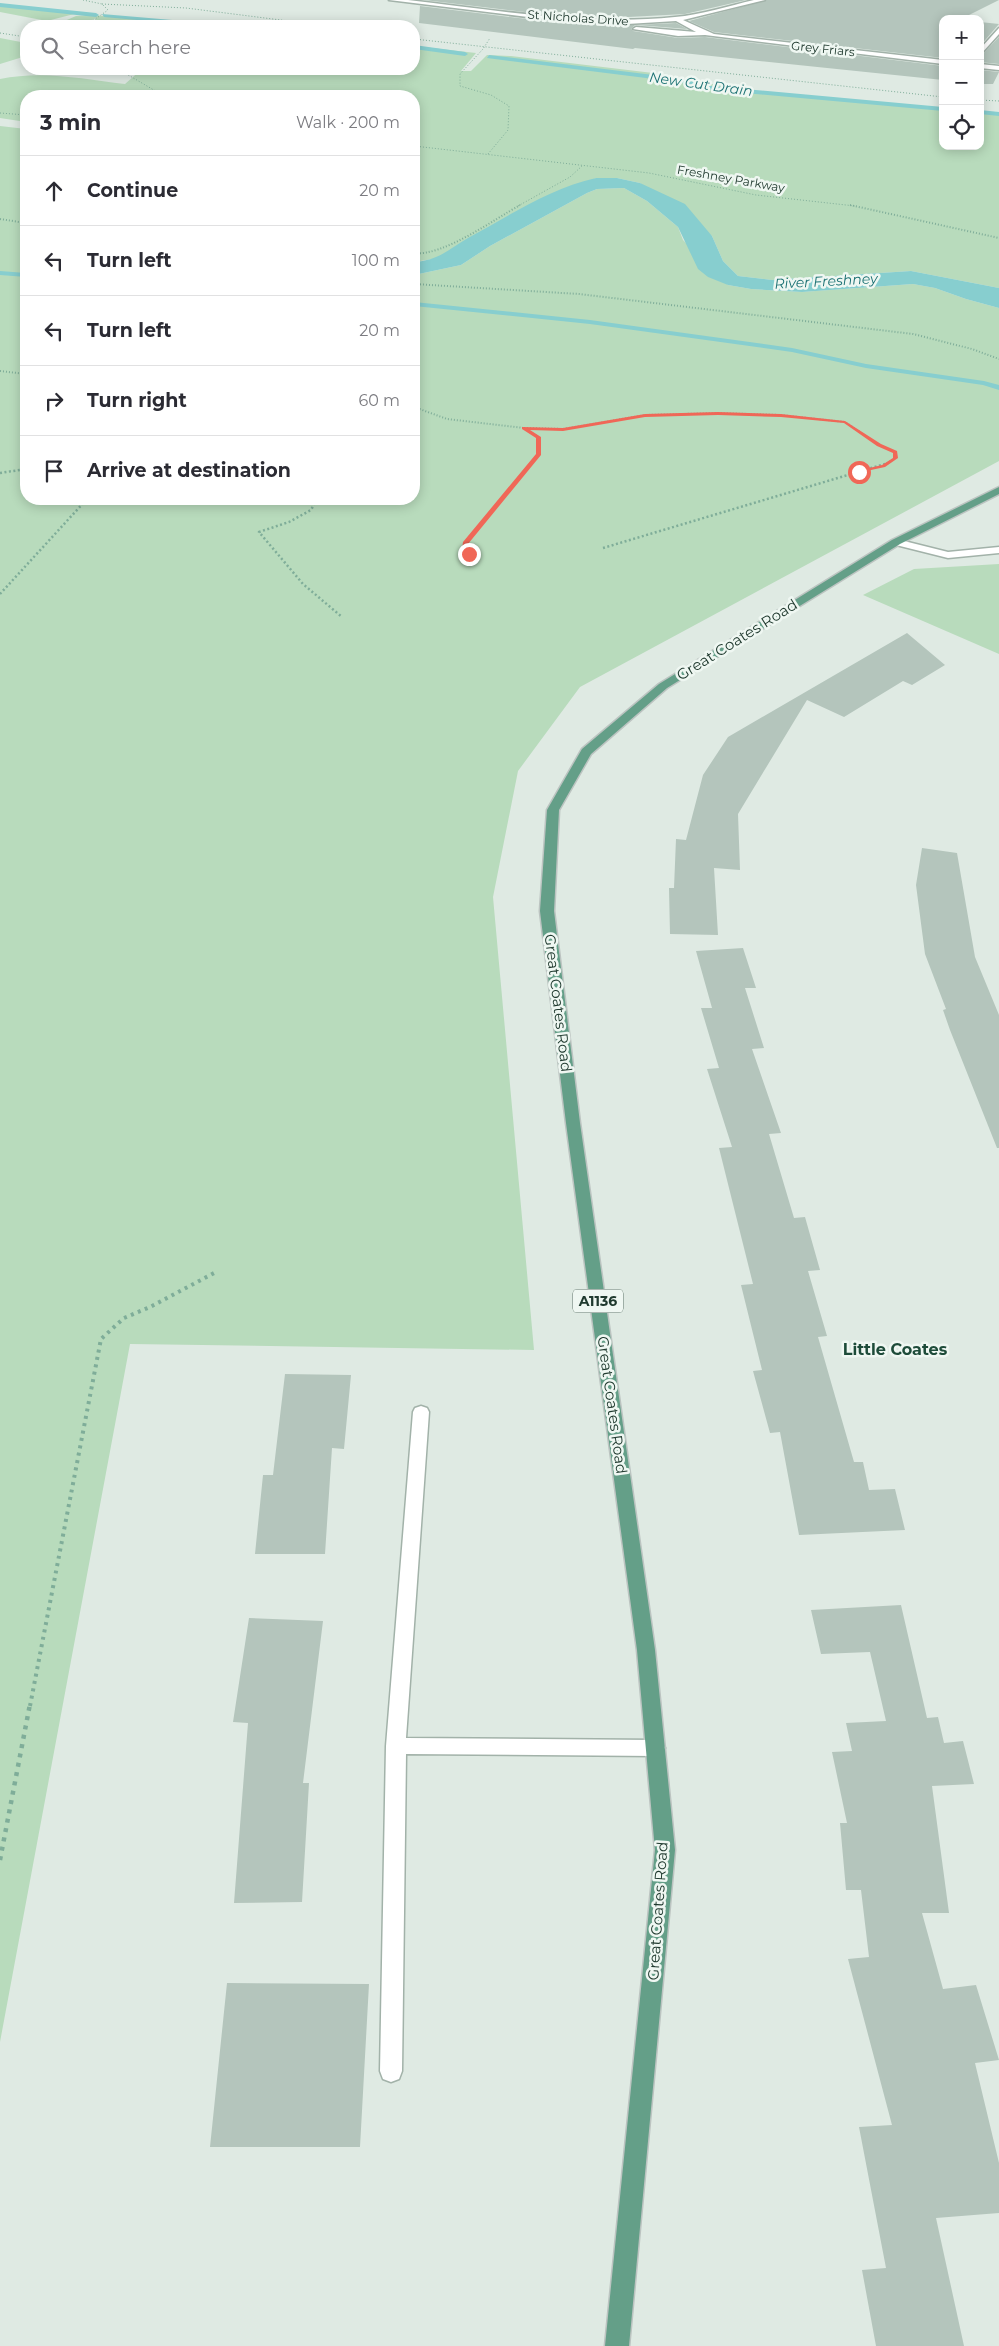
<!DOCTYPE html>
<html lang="en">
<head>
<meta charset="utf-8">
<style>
	:root { --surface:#fff; --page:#f7f7f7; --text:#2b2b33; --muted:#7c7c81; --line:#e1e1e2 }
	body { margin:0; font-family:Montserrat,sans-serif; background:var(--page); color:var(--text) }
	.controls { position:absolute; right:15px; top:15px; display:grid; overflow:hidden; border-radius:10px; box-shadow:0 2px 12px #0003 }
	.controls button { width:45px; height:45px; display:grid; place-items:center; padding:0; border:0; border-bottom:1px solid var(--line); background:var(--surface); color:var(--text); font:25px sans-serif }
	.stop { position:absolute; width:15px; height:15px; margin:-11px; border:4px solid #f06757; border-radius:50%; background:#fff }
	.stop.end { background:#f06757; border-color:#fff; box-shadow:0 1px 5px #0008 }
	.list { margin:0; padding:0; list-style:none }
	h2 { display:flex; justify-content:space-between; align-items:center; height:65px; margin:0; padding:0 20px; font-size:21px }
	h2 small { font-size:16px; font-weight:400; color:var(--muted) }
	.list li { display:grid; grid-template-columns:32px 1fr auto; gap:15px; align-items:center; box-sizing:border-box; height:70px; padding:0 20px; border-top:1px solid var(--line) }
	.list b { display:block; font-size:19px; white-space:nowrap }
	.list em { font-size:16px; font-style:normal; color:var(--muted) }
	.icon { flex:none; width:28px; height:28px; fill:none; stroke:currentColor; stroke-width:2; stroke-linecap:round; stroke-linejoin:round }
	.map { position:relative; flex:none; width:999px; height:2346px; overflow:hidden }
	.search { position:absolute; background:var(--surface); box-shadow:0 2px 12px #0003; left:20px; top:20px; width:400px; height:55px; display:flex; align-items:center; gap:12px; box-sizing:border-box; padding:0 18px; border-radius:20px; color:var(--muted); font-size:19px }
	.panel { position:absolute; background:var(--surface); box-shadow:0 2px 12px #0003; left:20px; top:90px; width:400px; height:415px; border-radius:20px }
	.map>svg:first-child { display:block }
</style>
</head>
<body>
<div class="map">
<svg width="999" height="2346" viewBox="0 0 999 2346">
	<rect width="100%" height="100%" fill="#dfeae3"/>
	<path fill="#b8dbbc" d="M0 5 78 13 47 21 0 12Z
		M90 15 241 26H92L96 18 81 26 60 23 76 16Z
		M0 38 26 43V56L0 64Z
		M414 46 476 53 461 71H471L487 55 511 56 653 73 745 90 943 109V146H980V112L999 114V288L911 271 772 280 738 276 723 261 712 236 640 183 617 178H596L439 258 414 262V96H26V122L0 118V79C42 70 83 79 125 84L142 69H414Z
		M0 126 26 129V499H414V275L461 265 490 246 587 193 597 189 624 188 647 201 678 227 683 240 728 285 751 289 802 292 913 284 935 288 966 299 999 308V461L580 687 518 771 493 897 534 1350 130 1344 0 2042Z
		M999 564V654L863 595 914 569Z"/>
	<path fill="#87cecf" d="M596 178H617L640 183 685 204 712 236 723 261 738 276 772 280 911 271 999 288V308L966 299 935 288 913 284 802 292 751 289 728 285 708 277 698 269 678 227 647 201 624 188 597 189 587 193 490 246 461 265 414 275V262C440 260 447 250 468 238 509 216 550 188 596 178Z"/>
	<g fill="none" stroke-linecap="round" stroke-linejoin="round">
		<path fill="#87cecf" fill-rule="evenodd" d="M0 3 96 13 99 15 96 17 0 7Z
			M102 14 219 24 222 26H204L104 17Z
			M414 45 465 52 468 54 465 56 414 49Z
			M489 55 678 78 711 86 943 107V111L711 90 678 82 487 58Z
			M980 110 999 112V116L980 114Z
			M0 271 26 273V277L0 275Z
			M414 302 590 320 792 348 866 364 984 381 999 385V390L983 385 866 368 792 352 590 324 414 306Z"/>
	</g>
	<path fill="#b4c5bc" d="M424 0H746L685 14 609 18 542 14Z
		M767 0H999L961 19H943V58L714 32 689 21Z
		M420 6 560 23 635 25 631 29 633 31 678 38 705 37 943 66V80L635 48 633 49 419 23Z
		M980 22 999 24 980 46Z
		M676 23 687 29 637 25Z
		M999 37V64L980 62V57Z
		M980 70 999 72 993 84H980Z
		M907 633 945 665 912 685 903 681 844 717 807 700 738 814 740 870 714 868 718 935 670 934 669 888H674L676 839 686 840 703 775 728 737Z
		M922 848 957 853 975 957 999 1015V1148H997L950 1030 943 1010 946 1009 925 954 916 885Z
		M743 948 756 988H745L764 1048 752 1049 781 1133 769 1134 794 1218 805 1217 820 1270 808 1271 827 1336 818 1337 854 1462H863L869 1490 895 1489 905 1530 799 1535 780 1432 770 1433 753 1371 762 1370 741 1285 753 1284 719 1148 732 1147 707 1069 719 1068 701 1008H712L696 951Z
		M285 1374 351 1375 344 1449 332 1448 325 1554H255L263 1475H273Z
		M901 1605 927 1718 938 1717 944 1743 963 1741 974 1784 932 1786 949 1913H922L943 1989 976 1985 999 2060 975 2063 999 2163V2213L936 2218 964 2346H876L862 2270 886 2268 859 2127 892 2125 848 1959 869 1957 861 1890H846L840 1823H847L832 1752 852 1751 846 1723 886 1721 870 1652 821 1654 811 1610Z
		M249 1618 323 1621 303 1783H309L302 1902 234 1903 248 1723 233 1722Z
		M227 1983 369 1984 360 2147H210Z"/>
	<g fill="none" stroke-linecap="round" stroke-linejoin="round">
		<defs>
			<path id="street" d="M389 0H408C496 10 587 26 675 17 701 15 728 6 754 0H765L683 20 714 34 943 60V64L705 35 678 36 633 29 636 27 696 32 676 21 627 24 560 21Z
				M999 28V34L980 55V49Z
				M980 64 999 66V70L980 68Z
				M896 539 948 552 999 547V553L948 558 892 544 891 542Z
				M421 1406 427 1408 429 1412 406 1738 655 1740 662 1742 665 1748 662 1754 655 1756 406 1754 402 2071 399 2079 391 2082 383 2079 380 2071 386 1746 413 1412 415 1408Z"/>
			<path id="primary" d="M999 487V494L900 544 667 688 591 754 559 810 554 911 580 1123 655 1650 675 1850 629 2346H605L655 1850 637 1650 566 1123 540 911 547 810 582 749 659 684 892 540Z"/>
		</defs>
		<use href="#street" stroke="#a2b2a9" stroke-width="3"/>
		<use href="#primary" stroke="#bcc4c1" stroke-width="3"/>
		<path stroke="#7fad99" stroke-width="1" stroke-dasharray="1 2" stroke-linecap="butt" d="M83 0 102 4 108 10 91 22 89 26
			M102 4 186 8 328 26
			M0 33 26 37
			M414 39 943 97
			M118 69 164 96
			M980 100 999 101
			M0 113 26 115
			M414 146 649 173 756 195 855 206
			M488 154 508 130 509 106 491 95 460 86V74L483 49 490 38
			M518 206 570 177 582 166"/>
		<path stroke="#7fad99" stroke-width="2" stroke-dasharray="1 2" stroke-linecap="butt" d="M850 205 999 238
			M0 219 26 223
			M414 253C442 257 495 219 520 205
			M414 284 579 294 913 334 972 349 999 359
			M0 371 26 374
			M414 407 447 419 524 428 538 437 539 455 531 464
			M524 428 563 429 645 415 718 413 781 415 845 422 879 445 895 452V458L886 464"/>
		<path stroke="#7fad99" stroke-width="2.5" stroke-dasharray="2 2.5" stroke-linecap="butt" d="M0 473 26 469
			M317 499 311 510 289 522 259 532 303 584 342 617
			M603 548 888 463
			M469 554 465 550V544L532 463
			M0 594 87 499"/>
		<path stroke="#7fad99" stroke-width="4" stroke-dasharray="3 4.5" stroke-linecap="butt" d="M30 1706 101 1339 124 1318 150 1307 216 1272"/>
		<path stroke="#7fad99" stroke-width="4.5" stroke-dasharray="4 5.5" stroke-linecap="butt" d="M0 1860 30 1704"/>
		<use href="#street" fill="#fff" fill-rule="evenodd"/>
		<use href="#primary" fill="#649f88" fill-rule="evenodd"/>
	</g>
	<path fill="#f06757" d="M718 412 781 414 845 421 881 444 897 451 898 458 885 467 857 473V471L882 465 893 458V453L877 446 844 423 781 417 718 415 645 417 563 431 530 430 541 437V455L468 544V550L471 555H467L462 550 463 542 536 454V438L522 429V427L563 428 645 414Z"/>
	<g text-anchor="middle" stroke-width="5" stroke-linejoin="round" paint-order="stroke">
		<g font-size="12" fill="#203a2f" stroke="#eff7f2">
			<text transform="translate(578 18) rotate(4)" y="4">St Nicholas Drive</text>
			<text transform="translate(823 49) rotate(6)" y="4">Grey Friars</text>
			<text transform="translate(731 179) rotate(10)" y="4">Freshney Parkway</text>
		</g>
		<g font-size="14" font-style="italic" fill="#1c7274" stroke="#eff7f2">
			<text transform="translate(701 84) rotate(8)" y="5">New Cut Drain</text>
			<text transform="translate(826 281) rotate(-3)" y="5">River Freshney</text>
		</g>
		<rect fill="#eff7f2" stroke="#5e736a" stroke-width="1" x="573" y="1289.5" width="50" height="23" rx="4"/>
		<g font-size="14" font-weight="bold" fill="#203a2f">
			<text x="598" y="1306">A1136</text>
		</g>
		<g font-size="15" fill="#203a2f" stroke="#eff7f2">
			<text transform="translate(737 640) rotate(-32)" y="5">Great Coates Road</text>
			<text transform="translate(558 1003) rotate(83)" y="5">Great Coates Road</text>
			<text transform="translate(612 1405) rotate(82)" y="5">Great Coates Road</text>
			<text transform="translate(658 1911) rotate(-86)" y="5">Great Coates Road</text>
		</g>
		<g font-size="16" font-weight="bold" fill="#1d4b39" stroke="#eff7f2">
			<text x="895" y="1355">Little Coates</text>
		</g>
	</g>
</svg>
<div class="controls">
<button>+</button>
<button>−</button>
<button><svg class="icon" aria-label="locate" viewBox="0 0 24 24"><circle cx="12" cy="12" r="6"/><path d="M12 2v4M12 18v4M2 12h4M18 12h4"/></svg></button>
</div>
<div class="stop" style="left:859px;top:472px"></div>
<div class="stop end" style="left:469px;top:554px"></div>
<div class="search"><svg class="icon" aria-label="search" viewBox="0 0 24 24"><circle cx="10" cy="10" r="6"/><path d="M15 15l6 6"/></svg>Search here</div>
<section class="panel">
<h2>3 min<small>Walk · 200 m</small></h2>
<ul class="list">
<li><svg class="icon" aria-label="ahead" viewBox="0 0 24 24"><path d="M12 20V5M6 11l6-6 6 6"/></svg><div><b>Continue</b></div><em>20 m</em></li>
<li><svg class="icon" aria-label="left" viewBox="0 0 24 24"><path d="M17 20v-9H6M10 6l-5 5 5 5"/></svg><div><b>Turn left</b></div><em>100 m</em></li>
<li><svg class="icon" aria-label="left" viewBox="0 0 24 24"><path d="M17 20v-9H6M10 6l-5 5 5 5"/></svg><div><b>Turn left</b></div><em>20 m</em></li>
<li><svg class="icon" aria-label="right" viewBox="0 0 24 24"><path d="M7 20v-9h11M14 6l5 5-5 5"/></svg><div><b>Turn right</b></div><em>60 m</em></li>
<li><svg class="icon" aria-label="arrive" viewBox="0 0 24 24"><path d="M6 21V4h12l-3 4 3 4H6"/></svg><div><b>Arrive at destination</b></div></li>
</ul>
</section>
</div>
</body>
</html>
